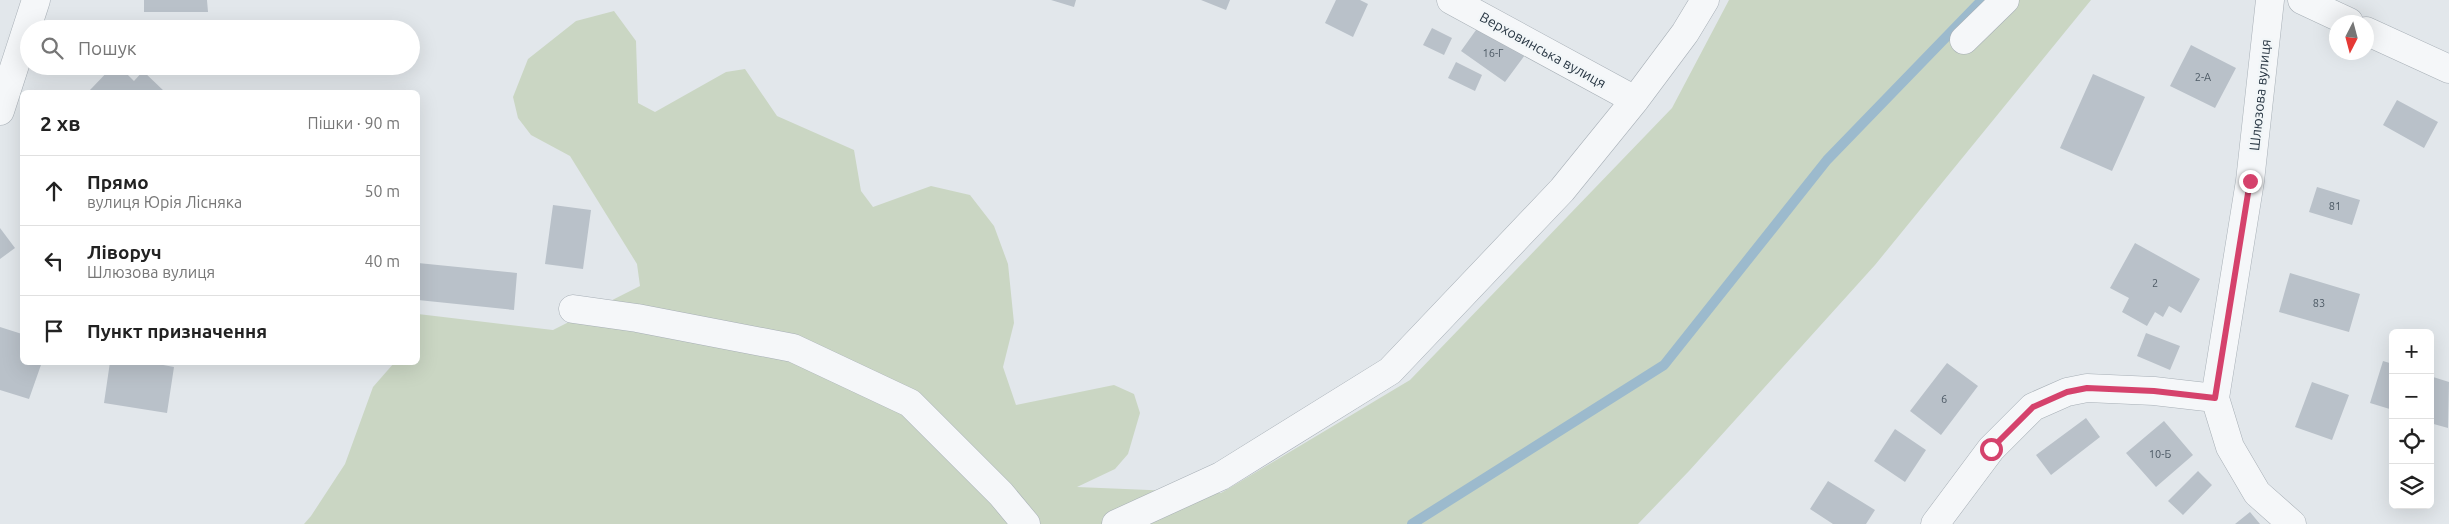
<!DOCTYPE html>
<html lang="uk">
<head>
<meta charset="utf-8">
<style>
	:root { --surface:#fff; --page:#f2f2f2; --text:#222; --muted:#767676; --line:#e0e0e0 }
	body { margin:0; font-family:Ubuntu,sans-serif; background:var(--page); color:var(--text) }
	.controls { position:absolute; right:15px; bottom:15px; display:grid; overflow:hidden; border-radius:8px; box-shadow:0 5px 20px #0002 }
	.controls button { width:45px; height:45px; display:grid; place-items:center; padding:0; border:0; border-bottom:1px solid var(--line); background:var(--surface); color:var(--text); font:25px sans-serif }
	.compass { position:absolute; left:2329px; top:15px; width:45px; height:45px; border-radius:50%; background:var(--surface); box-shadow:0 5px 20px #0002; rotate:186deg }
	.stop { position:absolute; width:15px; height:15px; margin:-11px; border:4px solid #d5426c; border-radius:50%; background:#fff }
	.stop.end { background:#d5426c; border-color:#fff; box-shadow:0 1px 5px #0008 }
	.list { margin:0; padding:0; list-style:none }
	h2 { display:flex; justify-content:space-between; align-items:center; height:65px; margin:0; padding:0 20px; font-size:21px }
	h2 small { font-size:16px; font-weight:400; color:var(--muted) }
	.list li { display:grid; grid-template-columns:32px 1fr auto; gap:15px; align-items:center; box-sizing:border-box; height:70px; padding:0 20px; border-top:1px solid var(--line) }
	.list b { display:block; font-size:19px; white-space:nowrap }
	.list p { margin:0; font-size:16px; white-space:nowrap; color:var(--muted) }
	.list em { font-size:16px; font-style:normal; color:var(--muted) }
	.icon { flex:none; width:28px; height:28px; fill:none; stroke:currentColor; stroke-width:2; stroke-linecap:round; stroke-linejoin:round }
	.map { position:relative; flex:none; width:2449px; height:524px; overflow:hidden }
	.search { position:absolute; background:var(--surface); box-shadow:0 5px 20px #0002; left:20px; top:20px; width:400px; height:55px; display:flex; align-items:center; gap:12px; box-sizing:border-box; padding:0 18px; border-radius:28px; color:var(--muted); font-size:19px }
	.panel { position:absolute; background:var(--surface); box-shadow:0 5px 20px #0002; left:20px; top:90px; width:400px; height:275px; border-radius:8px }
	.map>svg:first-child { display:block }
</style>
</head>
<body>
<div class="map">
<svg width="2449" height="524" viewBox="0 0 2449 524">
	<rect width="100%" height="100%" fill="#e2e7eb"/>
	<path fill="#cad6c3" d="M1729 0H2091L1875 265 1689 471 1638 524H304L311 516 345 464 373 387 394 363 418 362V314L553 330 640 286 637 264 570 156 531 135 518 118 513 97 528 59 576 21 614 11 636 41 638 103 655 112 726 72 745 69 777 116 854 150 861 191 873 207 931 186 970 195 994 226 1008 264 1014 323 1003 367 1016 405 1114 385 1134 394 1140 413 1128 454 1115 469 1077 487 1221 493 1410 380 1672 108Z"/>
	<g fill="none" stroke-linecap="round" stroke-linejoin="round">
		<path stroke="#9cbacd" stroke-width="10" d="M1412 524 1664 365 1827 160 1982 0"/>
	</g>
	<path fill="#b9c1c9" d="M144 0H207L208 12H144Z
		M1051 0H1076L1074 7Z
		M1201 0H1230L1226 10Z
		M1336 0H1360L1368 4 1353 37 1325 23Z
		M1481 23 1525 55 1505 82 1461 51Z
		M1432 28 1452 38 1444 55 1423 45Z
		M2191 45 2236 68 2215 108 2170 86Z
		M1456 62 1482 75 1475 91 1448 78Z
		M113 66H119L134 81 143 71 165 92H93L90 90Z
		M2093 74 2145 97 2112 171 2060 148Z
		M2397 100 2438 122 2424 148 2383 125Z
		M2317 187 2360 200 2352 225 2309 212Z
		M553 205 591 210 583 269 545 264Z
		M0 228 15 248 0 259Z
		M2135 243 2200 279 2181 313 2169 306 2163 317 2155 312 2147 326 2122 312 2129 298 2110 288Z
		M418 263 517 273 514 310 418 300Z
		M2290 273 2360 294 2349 332 2279 312Z
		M0 327 22 334V362H42L29 399 0 390Z
		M2146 333 2180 346 2170 370 2137 356Z
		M2383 361 2393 364V410L2370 403Z
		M110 362H147L174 367 167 413 104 403Z
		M1947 363 1978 386 1941 435 1910 411Z
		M2430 376 2449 382 2448 428 2430 423Z
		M2312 382 2349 395 2332 440 2295 427Z
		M2086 418 2100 437 2051 475 2036 455Z
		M2164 421 2193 455 2156 487 2126 453Z
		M1895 429 1926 450 1905 482 1874 461Z
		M2198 471 2212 485 2183 515 2168 501Z
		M1828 481 1875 510 1866 524H1833L1810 509Z
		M2250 512 2260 524H2235Z"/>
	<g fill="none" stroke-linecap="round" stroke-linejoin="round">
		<defs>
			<path id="minor" d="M1451 0 1635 100
				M2302 0 2349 22
				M2366 31 2449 69
				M1964 40 2005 0
				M0 111 36 0
				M573 309 637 318 793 348 910 403 1001 494 1026 524
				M2215 398 2250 181 2270 0
				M1116 524 1221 476 1390 371 1562 190 1635 100 1685 33 1705 0
				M1935 524 1991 449 2033 407 2067 392 2087 388 2154 391 2215 398 2230 447 2257 493 2292 524"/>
		</defs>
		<use href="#minor" stroke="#a7afb6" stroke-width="29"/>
		<use href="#minor" stroke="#f5f7f9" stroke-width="28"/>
	</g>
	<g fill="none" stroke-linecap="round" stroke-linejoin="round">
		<path stroke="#d5426c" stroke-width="6" d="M1991 449 2033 407 2067 392 2087 388 2154 391 2215 398 2250 181"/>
	</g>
	<g text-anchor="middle" stroke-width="5" stroke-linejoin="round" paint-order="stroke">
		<g font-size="11" fill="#4d5a65">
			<text x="1493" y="57">16-Г</text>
			<text x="2203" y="81">2-А</text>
			<text x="2335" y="210">81</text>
			<text x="2155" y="287">2</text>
			<text x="2319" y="307">83</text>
			<text x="1944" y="403">6</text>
			<text x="2160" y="458">10-Б</text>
		</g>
		<g font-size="14" fill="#293744" stroke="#f2f6f8">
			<text transform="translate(1543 50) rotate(29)" y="5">Верховинська вулиця</text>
			<text transform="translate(2260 95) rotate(-84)" y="5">Шлюзова вулиця</text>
		</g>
	</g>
</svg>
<div class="controls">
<button>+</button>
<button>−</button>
<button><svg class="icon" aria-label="locate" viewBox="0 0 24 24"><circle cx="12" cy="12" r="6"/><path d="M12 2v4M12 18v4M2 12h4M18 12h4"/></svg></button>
<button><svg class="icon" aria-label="layers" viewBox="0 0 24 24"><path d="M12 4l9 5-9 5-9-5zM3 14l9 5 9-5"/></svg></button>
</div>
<svg class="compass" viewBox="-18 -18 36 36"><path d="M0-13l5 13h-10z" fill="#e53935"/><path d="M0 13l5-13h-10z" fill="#767676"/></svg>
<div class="stop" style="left:1991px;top:449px"></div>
<div class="stop end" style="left:2250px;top:181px"></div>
<div class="search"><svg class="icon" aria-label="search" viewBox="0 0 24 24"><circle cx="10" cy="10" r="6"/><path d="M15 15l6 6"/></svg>Пошук</div>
<section class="panel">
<h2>2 хв<small>Пішки · 90 m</small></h2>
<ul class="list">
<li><svg class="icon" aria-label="ahead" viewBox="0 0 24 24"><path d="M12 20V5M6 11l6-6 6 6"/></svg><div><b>Прямо</b><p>вулиця Юрія Лісняка</p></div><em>50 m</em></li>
<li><svg class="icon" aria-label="left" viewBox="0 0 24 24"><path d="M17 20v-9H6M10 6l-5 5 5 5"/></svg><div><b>Ліворуч</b><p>Шлюзова вулиця</p></div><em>40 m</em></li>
<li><svg class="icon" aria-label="arrive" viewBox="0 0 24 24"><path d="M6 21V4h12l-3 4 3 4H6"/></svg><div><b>Пункт призначення</b></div></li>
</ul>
</section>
</div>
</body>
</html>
